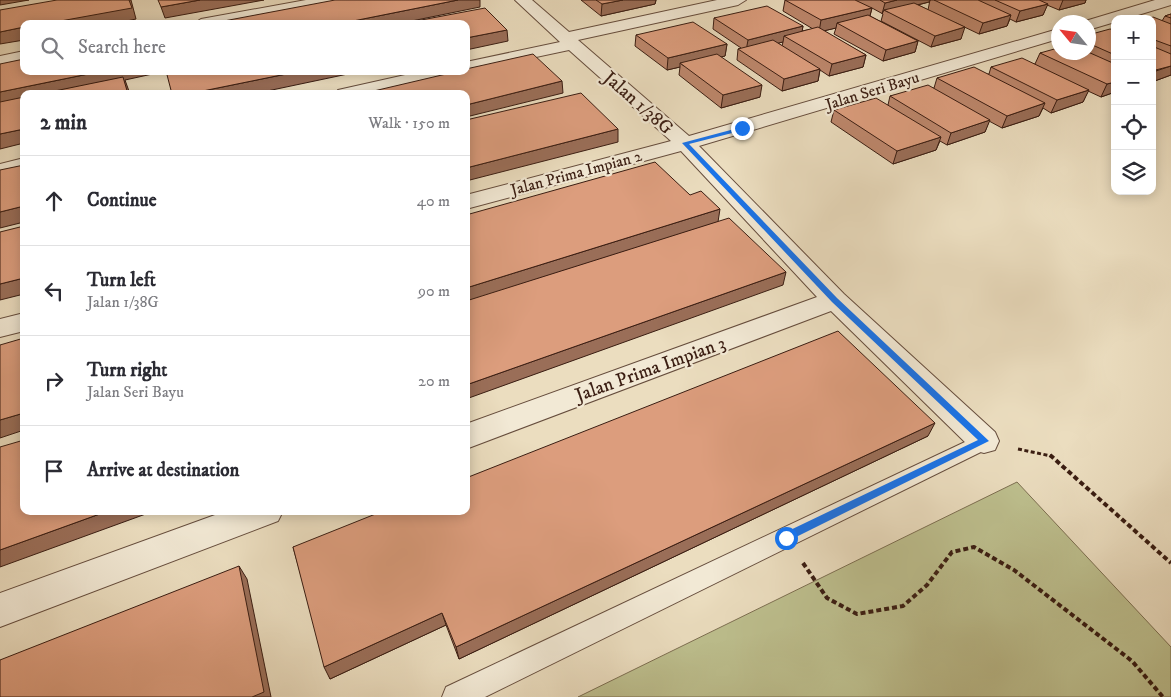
<!DOCTYPE html>
<html lang="en">
<head>
<meta charset="utf-8">
<style>
	:root { --surface:#fff; --page:#f7f7f7; --text:#2b2b33; --muted:#7c7c81; --line:#e1e1e2 }
	body { margin:0; font-family:"IM FELL DW Pica",serif; background:var(--page); color:var(--text) }
	.controls { position:absolute; right:15px; top:15px; display:grid; overflow:hidden; border-radius:10px; box-shadow:0 2px 12px #0003 }
	.controls button { width:45px; height:45px; display:grid; place-items:center; padding:0; border:0; border-bottom:1px solid var(--line); background:var(--surface); color:var(--text); font:25px sans-serif }
	.compass { position:absolute; left:1051px; top:15px; width:45px; height:45px; border-radius:50%; background:var(--surface); box-shadow:0 2px 12px #0003; rotate:299deg }
	.stop { position:absolute; width:15px; height:15px; margin:-11px; border:4px solid #1a73e8; border-radius:50%; background:#fff }
	.stop.end { background:#1a73e8; border-color:#fff; box-shadow:0 1px 5px #0008 }
	.list { margin:0; padding:0; list-style:none }
	h2 { display:flex; justify-content:space-between; align-items:center; height:65px; margin:0; padding:0 20px; font-size:21px }
	h2 small { font-size:16px; font-weight:400; color:var(--muted) }
	.list li { display:grid; grid-template-columns:32px 1fr auto; gap:15px; align-items:center; box-sizing:border-box; height:90px; padding:0 20px; border-top:1px solid var(--line) }
	.list b { display:block; font-size:19px; white-space:nowrap }
	.list p { margin:0; font-size:16px; white-space:nowrap; color:var(--muted) }
	.list em { font-size:16px; font-style:normal; color:var(--muted) }
	.icon { flex:none; width:28px; height:28px; fill:none; stroke:currentColor; stroke-width:2; stroke-linecap:round; stroke-linejoin:round }
	.map { position:relative; flex:none; width:1171px; height:697px; overflow:hidden }
	.search { position:absolute; background:var(--surface); box-shadow:0 2px 12px #0003; left:20px; top:20px; width:450px; height:55px; display:flex; align-items:center; gap:12px; box-sizing:border-box; padding:0 18px; border-radius:10px; color:var(--muted); font-size:19px }
	.panel { position:absolute; background:var(--surface); box-shadow:0 2px 12px #0003; left:20px; top:90px; width:450px; height:425px; border-radius:10px }
	.map>svg:first-child { display:block }
</style>
</head>
<body>
<div class="map">
<svg width="1171" height="697" viewBox="0 0 1171 697">
	<rect width="100%" height="100%" fill="#ebddbf"/>
	<filter id="stains"><feTurbulence type="fractalNoise" baseFrequency=".004" numOctaves="4"/><feColorMatrix values="0 0 0 0 .2 0 0 0 0 .09 0 0 0 0 .02 0 0 0 .5 -.17"/></filter>
	<radialGradient id="worn" r=".72"><stop offset=".6" stop-color="#630" stop-opacity="0"/><stop offset="1" stop-color="#630" stop-opacity=".3"/></radialGradient>
	<path fill="#bdbf8e" stroke="#7c6e50" d="M1017 482 1171 647V697H578Z"/>
	<g fill="none" stroke-linecap="round" stroke-linejoin="round">
		<defs>
			<path id="service" d="M984 433 991 435 994 441 991 447 485 697H442L446 687Z"/>
			<path id="minor" d="M306 0H339L331 5 228 24H193L201 19Z
				M515 0H532L569 32 717 0H746L738 5 578 40 689 136 1058 29V39L699 146 844 294 995 432 999 441 995 450 984 453 973 450 831 311 466 449V424L817 297 681 151 466 209V195L671 141 569 50 466 72 462 71H466V62L560 42Z
				M1155 0H1171V5L1125 19H1115V22L1088 30V22H1082Z
				M24 51V61L0 66V56Z
				M423 71H457L454 75 371 94H336L338 90Z
				M24 158V170L0 176V164Z
				M24 313V331L0 337V319Z
				M226 511H283L278 521 0 627V593Z"/>
		</defs>
		<use href="#service" stroke="#664d3d" stroke-width="2"/>
		<use href="#minor" stroke="#664d3d" stroke-width="2"/>
		<path stroke="#3a1d12" stroke-width="3" stroke-dasharray="4 2.5" stroke-linecap="butt" d="M1018 449 1051 456"/>
		<path stroke="#3a1d12" stroke-width="4" stroke-dasharray="5 3" stroke-linecap="butt" d="M1050 455 1171 563
			M803 563 827 598 857 614 903 606 927 585 952 552 974 547 1014 570 1132 661 1163 697"/>
		<use href="#service" fill="#f2e9d5" fill-rule="evenodd"/>
		<use href="#minor" fill="#f2e9d5" fill-rule="evenodd"/>
	</g>
	<path fill="#bd876c" stroke="#3a1d12" fill-rule="evenodd" d="M581 0H656L655 4 601 16Z
		M785 0H930L929 2 918 5 928 10 930 0H1086L1085 3 1059 10 1047 5 1043 15 1016 22 1010 19 1007 26 979 34 956 23 961 39 931 47 881 21 883 14 872 8 870 16 918 41 915 52 883 61 834 34 836 28 823 31 866 55 863 67 829 76 820 70 818 81 782 91 737 60 738 49 741 48 713 29 714 18 803 26 802 31 813 29 783 11ZM783 42 782 46 778 43Z
		M1171 14V75L1152 82V19L1162 21 1165 16Z
		M1115 30V92L1101 97 1088 91 1083 102 1051 113 1043 108 1039 116 1002 128 989 121 985 132 947 145 940 141 936 150 893 164 831 122 834 110 888 105 890 96 934 88 937 78 989 74 991 67 1035 64 1040 53 1088 52V35Z
		M636 35 727 44 725 56 721 57 760 97 721 108 679 75 680 67 667 70 635 46Z
		M928 436 459 659 446 625 330 679 293 547Z"/>
	<path fill="#9a6e58" stroke="#3a1d12" d="M0 0H29L0 5Z
		M129 0H131L136 19 113 24H44Z
		M200 0H264L165 18 161 7Z
		M458 0H480V7L397 24H338Z
		M623 0H656L655 4 601 16 602 4Z
		M897 0H930L929 2 888 12 884 10 882 14 885 3Z
		M1063 0H1086L1085 3 1059 10Z
		M1048 4 1043 15 1016 22 1020 11Z
		M872 8 869 19 837 23 836 28 819 32 821 20Z
		M1011 15 1007 26 979 34 983 23Z
		M803 26 801 38 784 36 783 42 746 51 748 40Z
		M24 27V40L0 44V32Z
		M965 27 961 39 931 47 935 36Z
		M507 30 508 41 466 50V38Z
		M918 41 915 52 883 61 886 50Z
		M727 44 725 56 684 66 680 63V67L667 70 668 58Z
		M866 55 863 67 829 76 832 64Z
		M1171 66V75L1152 82 1153 72Z
		M820 69 818 81 782 91 784 79Z
		M103 71H156L157 73 125 80 130 94H24V101L0 105V92Z
		M301 71H362L253 94H188Z
		M562 81 563 93 466 117V105Z
		M1115 82V92L1101 97 1107 84Z
		M762 85 760 97 721 108 723 95Z
		M1089 90 1083 102 1051 113 1057 100Z
		M1045 103 1039 116 1002 128 1007 116Z
		M990 120 985 132 947 145 951 133Z
		M24 129V143L0 149V134Z
		M618 129V142L466 181V168Z
		M941 137 936 150 893 164 897 151Z
		M24 206V222L0 228V212Z
		M720 209 718 222 466 302V288Z
		M786 272 783 285 466 399V385Z
		M24 278V294L0 300V284Z
		M24 413V430L0 438V420Z
		M935 423 928 436 459 659 456 647Z
		M108 511H154L0 567V550Z
		M239 566 247 579 271 697H252Z
		M442 613 446 625 330 679 324 667Z"/>
	<path fill="#dc9d7d" stroke="#3a1d12" d="M57 0H129L132 8 44 24H24V27L0 32V10Z
		M158 0H200L161 7Z
		M335 0H458L338 24H208Z
		M596 0H623L602 4Z
		M785 0H855L872 8 821 20Z
		M880 0H897L885 3Z
		M934 0H978L1011 15 983 23Z
		M995 0H1039L1048 4 1020 11Z
		M914 3 965 27 935 36 884 10Z
		M767 6 803 26 748 40 714 18Z
		M485 8 507 30 466 38V24H400Z
		M1171 14V18L1165 16Z
		M868 15 918 41 886 50 837 23Z
		M1153 17 1171 24V46L1152 39V19H1149Z
		M693 22 727 44 668 58 636 35Z
		M818 27 866 55 832 64 784 36Z
		M1110 29 1115 30V55L1088 43V35Z
		M773 40 820 69 784 79 738 49Z
		M1152 46 1171 54V66L1152 71Z
		M1058 48V52H1088L1115 64V82L1107 84 1040 53Z
		M533 54 562 81 466 105V94H361L459 71H466V69Z
		M717 54 762 85 723 95 680 63Z
		M1022 58 1089 90 1057 100 991 67Z
		M24 59V71H103L0 92V64Z
		M974 67 1045 103 1007 116 937 78Z
		M166 71H301L188 94H172Z
		M123 77 128 94H40Z
		M928 85 990 120 951 133 890 96Z
		M581 93 618 129 466 168V120Z
		M24 97V129L0 134V102Z
		M876 98 941 137 897 151 834 110Z
		M655 162 690 195 701 191 720 209 466 288V215Z
		M24 165V206L0 212V170Z
		M729 218 786 272 466 385V301Z
		M24 226V278L0 284V232Z
		M838 331 935 423 456 647 442 613 324 667 293 547 383 511H466V478Z
		M24 338V413L0 420V345Z
		M24 440V511H108L0 550V447Z
		M239 566 264 692 252 697H0V660Z"/>
	<path fill="#1a73e8" d="M742 127 744 130 689 144 837 298 989 441 786 542 781 538 782 534 978 440 832 302 682 143Z"/>
	<g text-anchor="middle" stroke-width="4.5" stroke-linejoin="round" paint-order="stroke">
		<g font-size="16" fill="#3a1d12" stroke="#f2e9d5">
			<text transform="translate(872 90) rotate(-17)" y="6">Jalan Seri Bayu</text>
			<text transform="translate(576 172) rotate(-15)" y="6">Jalan Prima Impian 2</text>
		</g>
		<g font-size="19" fill="#3a1d12" stroke="#f2e9d5">
			<text transform="translate(639 102) rotate(41)" y="7">Jalan 1/38G</text>
			<text transform="translate(650 368) rotate(-20)" y="7">Jalan Prima Impian 3</text>
		</g>
	</g>
	<rect width="100%" height="100%" filter="url(#stains)"/>
	<rect width="100%" height="100%" fill="url(#worn)"/>
</svg>
<div class="controls">
<button>+</button>
<button>−</button>
<button><svg class="icon" aria-label="locate" viewBox="0 0 24 24"><circle cx="12" cy="12" r="6"/><path d="M12 2v4M12 18v4M2 12h4M18 12h4"/></svg></button>
<button><svg class="icon" aria-label="layers" viewBox="0 0 24 24"><path d="M12 4l9 5-9 5-9-5zM3 14l9 5 9-5"/></svg></button>
</div>
<svg class="compass" viewBox="-18 -18 36 36"><path d="M0-13l5 13h-10z" fill="#e53935"/><path d="M0 13l5-13h-10z" fill="#7c7c81"/></svg>
<div class="stop" style="left:786px;top:538px"></div>
<div class="stop end" style="left:742px;top:128px"></div>
<div class="search"><svg class="icon" aria-label="search" viewBox="0 0 24 24"><circle cx="10" cy="10" r="6"/><path d="M15 15l6 6"/></svg>Search here</div>
<section class="panel">
<h2>2 min<small>Walk · 150 m</small></h2>
<ul class="list">
<li><svg class="icon" aria-label="ahead" viewBox="0 0 24 24"><path d="M12 20V5M6 11l6-6 6 6"/></svg><div><b>Continue</b></div><em>40 m</em></li>
<li><svg class="icon" aria-label="left" viewBox="0 0 24 24"><path d="M17 20v-9H6M10 6l-5 5 5 5"/></svg><div><b>Turn left</b><p>Jalan 1/38G</p></div><em>90 m</em></li>
<li><svg class="icon" aria-label="right" viewBox="0 0 24 24"><path d="M7 20v-9h11M14 6l5 5-5 5"/></svg><div><b>Turn right</b><p>Jalan Seri Bayu</p></div><em>20 m</em></li>
<li><svg class="icon" aria-label="arrive" viewBox="0 0 24 24"><path d="M6 21V4h12l-3 4 3 4H6"/></svg><div><b>Arrive at destination</b></div></li>
</ul>
</section>
</div>
</body>
</html>
